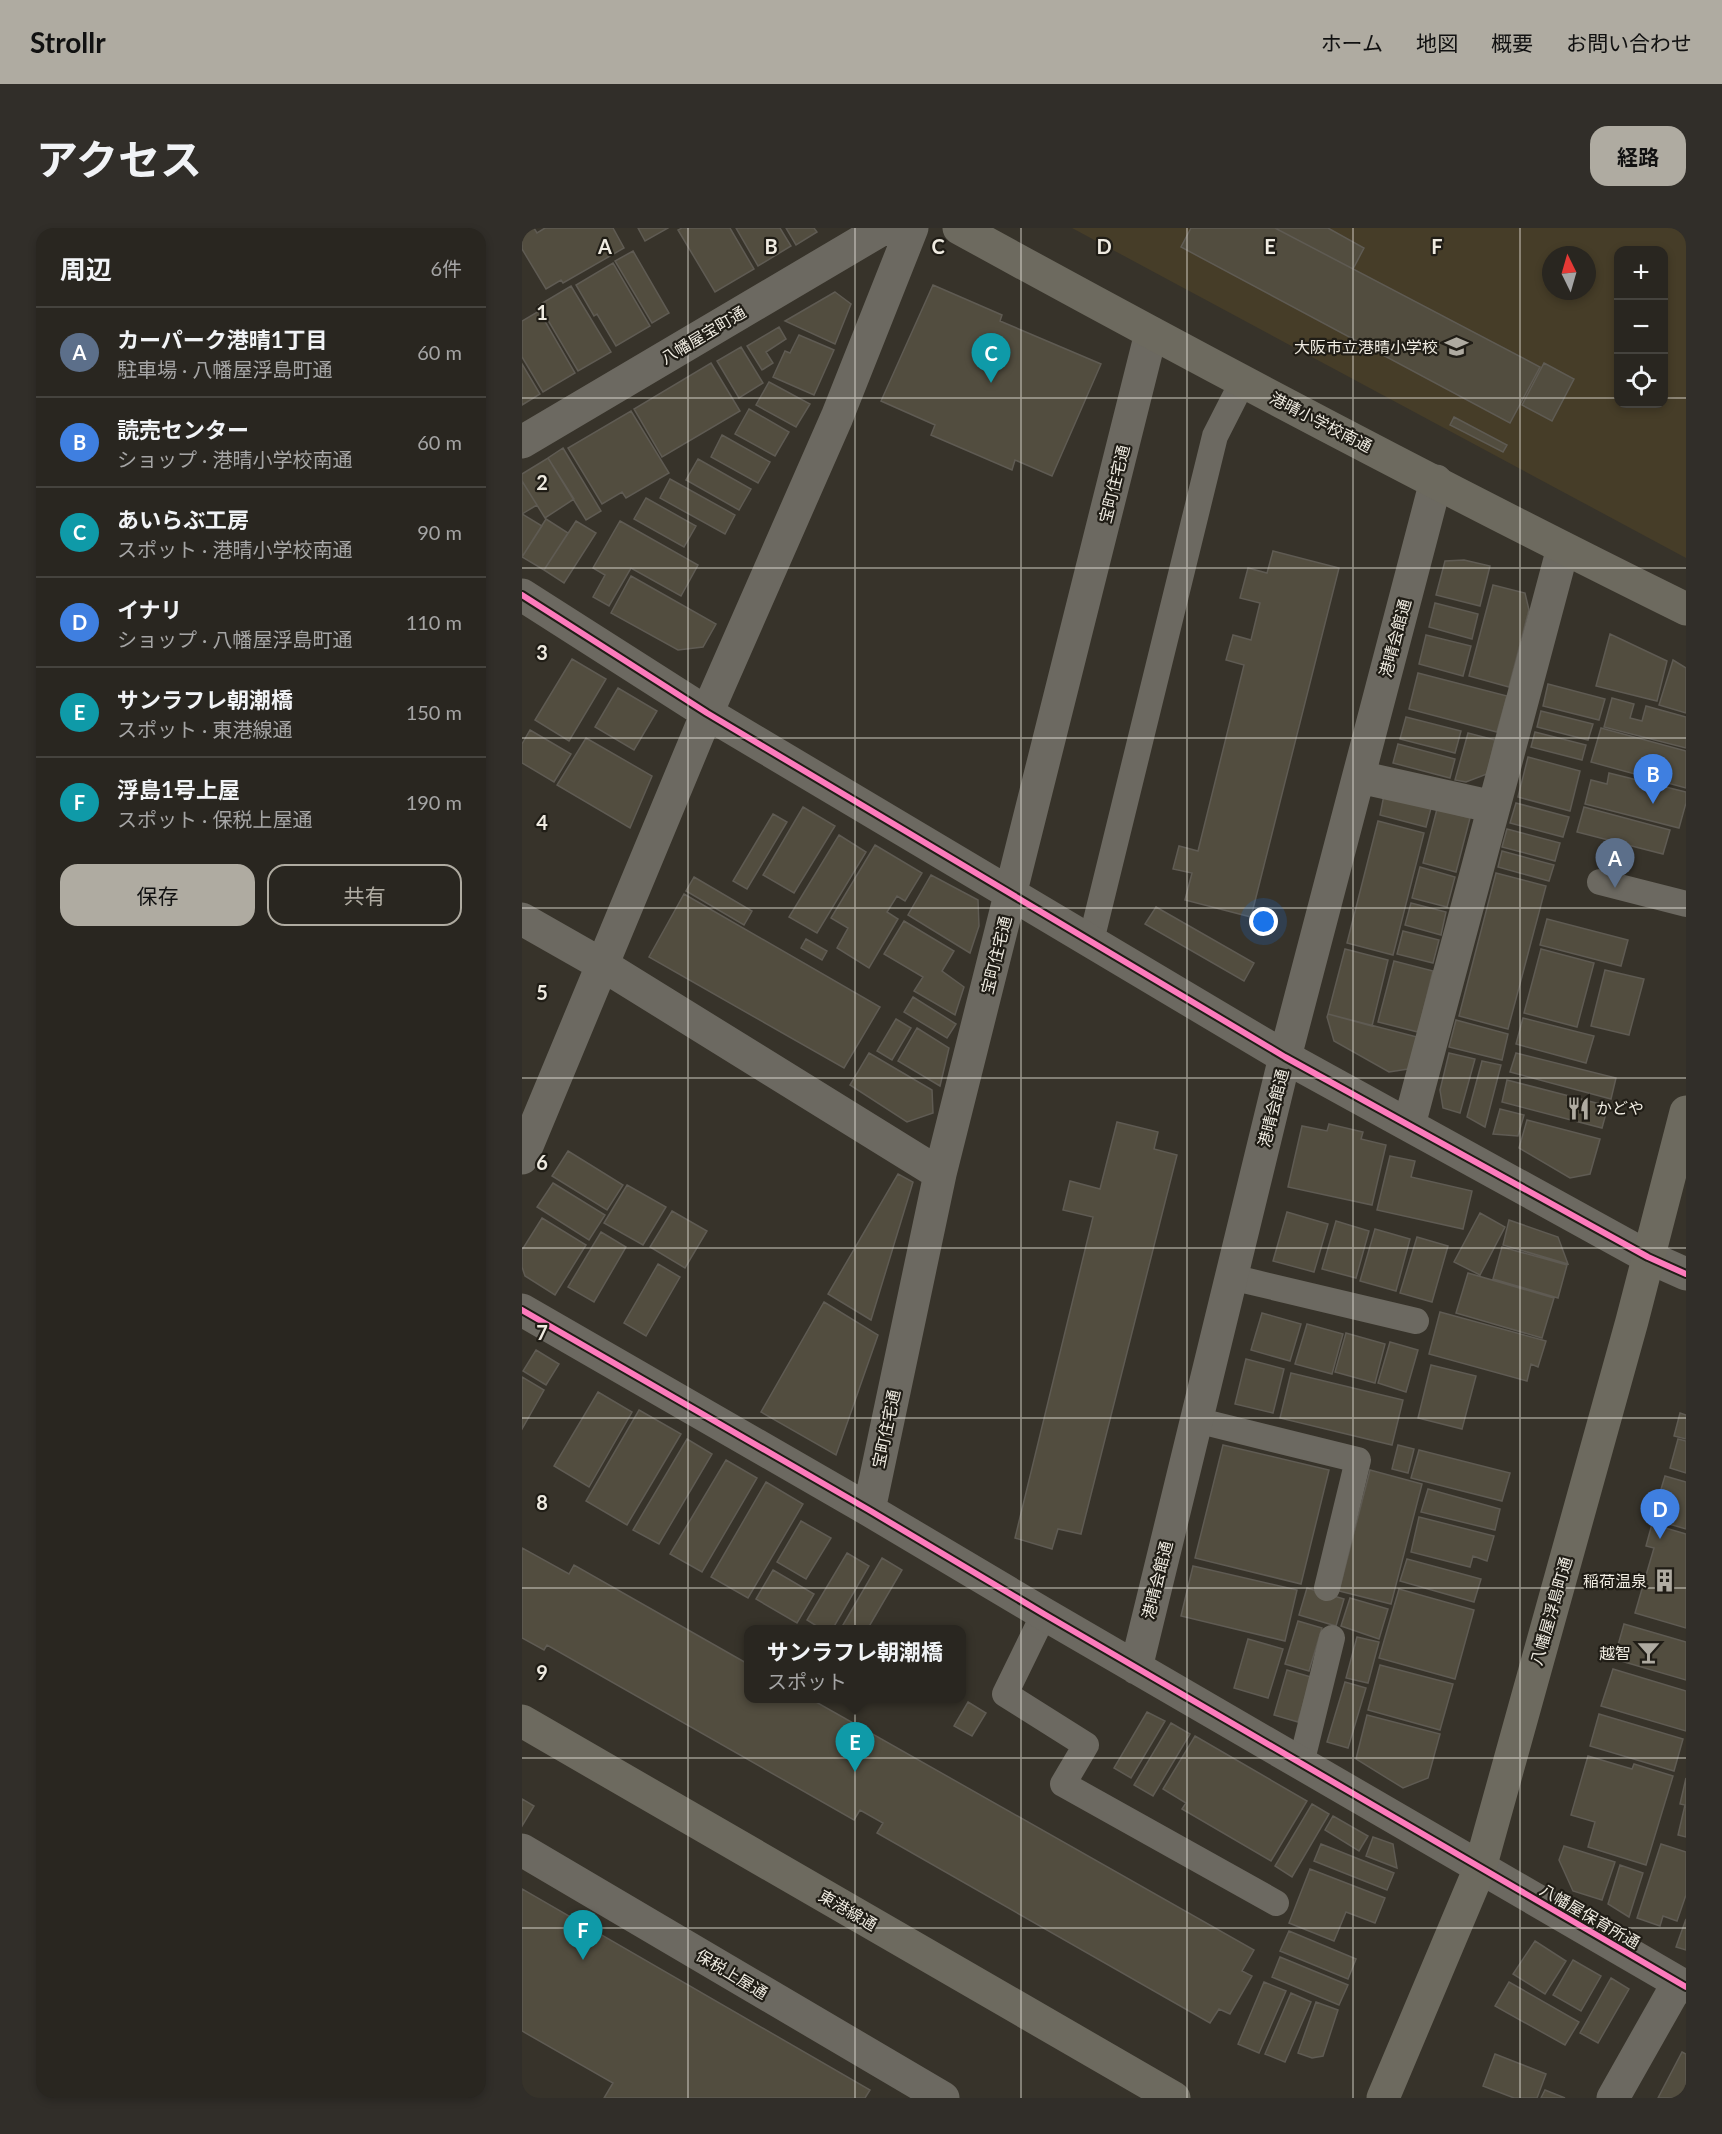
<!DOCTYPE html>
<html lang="ja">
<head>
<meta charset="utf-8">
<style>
	:root { --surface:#292620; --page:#312e29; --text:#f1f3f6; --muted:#a5a5a5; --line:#45433e; --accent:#afaba1 }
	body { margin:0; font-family:Lato,"Noto Sans JP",sans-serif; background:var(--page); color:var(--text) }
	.controls { position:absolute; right:18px; top:18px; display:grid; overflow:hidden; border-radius:12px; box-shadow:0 3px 9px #0003 }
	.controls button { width:54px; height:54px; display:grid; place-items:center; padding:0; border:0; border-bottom:2px solid var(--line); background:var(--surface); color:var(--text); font:30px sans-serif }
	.compass { position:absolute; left:1020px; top:18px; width:54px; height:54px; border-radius:50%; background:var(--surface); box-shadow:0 3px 9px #0003; rotate:355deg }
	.you { position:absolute; left:742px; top:694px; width:21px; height:21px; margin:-15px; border:4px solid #fff; border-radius:50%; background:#1a73e8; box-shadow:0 0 0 9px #1a73e833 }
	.badge { display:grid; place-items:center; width:39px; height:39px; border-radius:50%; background:var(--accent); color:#fff; font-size:20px; font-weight:700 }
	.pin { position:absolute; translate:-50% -50px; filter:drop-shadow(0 2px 3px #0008) }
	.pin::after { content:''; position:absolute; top:32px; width:21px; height:18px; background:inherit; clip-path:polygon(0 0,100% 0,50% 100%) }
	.popup { position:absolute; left:222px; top:1397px; width:222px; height:78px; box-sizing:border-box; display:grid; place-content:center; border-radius:12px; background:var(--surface); filter:drop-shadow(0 2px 4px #0005); font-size:20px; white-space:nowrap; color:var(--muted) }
	.popup b { font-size:22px; color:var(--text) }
	.popup::after { content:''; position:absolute; left:50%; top:100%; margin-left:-12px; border:12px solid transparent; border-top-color:var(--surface) }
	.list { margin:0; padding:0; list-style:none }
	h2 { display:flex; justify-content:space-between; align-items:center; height:78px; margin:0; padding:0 24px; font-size:26px }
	h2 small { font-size:20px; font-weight:400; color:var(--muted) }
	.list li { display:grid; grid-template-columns:39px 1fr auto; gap:18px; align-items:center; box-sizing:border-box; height:90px; padding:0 24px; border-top:2px solid var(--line) }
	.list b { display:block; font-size:22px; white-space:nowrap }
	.list p { margin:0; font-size:20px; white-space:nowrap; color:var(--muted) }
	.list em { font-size:20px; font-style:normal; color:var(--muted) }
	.actions { display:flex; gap:12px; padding:18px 24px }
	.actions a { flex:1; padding:14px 0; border:2px solid var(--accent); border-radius:18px; text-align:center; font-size:21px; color:var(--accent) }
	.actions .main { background:var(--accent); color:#111 }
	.icon { flex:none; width:33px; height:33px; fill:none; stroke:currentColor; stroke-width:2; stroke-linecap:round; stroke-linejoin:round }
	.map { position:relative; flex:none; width:1164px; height:1870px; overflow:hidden; border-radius:18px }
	header { display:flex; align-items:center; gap:36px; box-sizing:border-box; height:84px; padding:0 30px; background:var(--accent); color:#111 }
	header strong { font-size:28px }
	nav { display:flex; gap:33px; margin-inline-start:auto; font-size:21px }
	.intro { display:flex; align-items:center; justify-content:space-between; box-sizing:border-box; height:144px; padding:0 36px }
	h1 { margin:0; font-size:42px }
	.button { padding:15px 27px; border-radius:18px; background:var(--accent); color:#111; font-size:21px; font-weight:700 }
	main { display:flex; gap:36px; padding:0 36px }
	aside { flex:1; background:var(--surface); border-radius:18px; box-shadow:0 3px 9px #0003 }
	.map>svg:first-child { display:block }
</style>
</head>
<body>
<header>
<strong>Strollr</strong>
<nav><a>ホーム</a><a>地図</a><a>概要</a><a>お問い合わせ</a></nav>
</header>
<div class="intro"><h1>アクセス</h1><a class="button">経路</a></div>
<main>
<aside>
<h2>周辺<small>6件</small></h2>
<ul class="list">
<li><span class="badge" style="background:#5c6f8a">A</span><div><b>カーパーク港晴1丁目</b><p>駐車場 · 八幡屋浮島町通</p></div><em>60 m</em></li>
<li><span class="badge" style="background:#3f7fe0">B</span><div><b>読売センター</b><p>ショップ · 港晴小学校南通</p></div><em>60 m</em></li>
<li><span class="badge" style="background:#0f9aa8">C</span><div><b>あいらぶ工房</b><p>スポット · 港晴小学校南通</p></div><em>90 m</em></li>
<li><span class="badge" style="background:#3f7fe0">D</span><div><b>イナリ</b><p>ショップ · 八幡屋浮島町通</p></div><em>110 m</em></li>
<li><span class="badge" style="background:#0f9aa8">E</span><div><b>サンラフレ朝潮橋</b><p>スポット · 東港線通</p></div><em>150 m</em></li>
<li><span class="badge" style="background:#0f9aa8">F</span><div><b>浮島1号上屋</b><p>スポット · 保税上屋通</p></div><em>190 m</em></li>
</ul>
<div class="actions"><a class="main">保存</a><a>共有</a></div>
</aside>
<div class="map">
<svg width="1164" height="1870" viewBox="0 0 1164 1870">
	<rect width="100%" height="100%" fill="#37332a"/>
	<path fill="#463d28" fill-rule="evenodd" d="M550 0H1164V330ZM1096 22H1142V176H1096ZM1029 27H1065V63H1029Z"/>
	<path fill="#524d3f" stroke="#5f5b53" stroke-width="1.5" d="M0 0H12L15 5 23 0H91L102 20 41 55 39 52 24 61 0 21Z
		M116 0H146L123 13Z
		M160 0H208L232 41 193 64 156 2Z
		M214 0H258L269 18 236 38Z
		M264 0H292L295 4 274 17Z
		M669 0H753L1018 139 988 195 659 19Z
		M753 0H806L842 20 831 41Z
		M111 23 147 85 130 95 93 33Z
		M91 35 128 98 94 118 75 86 72 88 54 57Z
		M411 57 480 87 478 93 579 136 530 248 493 232 490 242 409 207 413 197 359 173Z
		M49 58 89 124 56 143 17 77Z
		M313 64 329 76 313 116 263 93Z
		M17 83 53 145 21 164 0 129V93Z
		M257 99 264 111 244 124 251 135 240 142 225 118Z
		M277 107 312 122 292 167 251 149 263 123 268 125Z
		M219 119 241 155 217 170 195 133Z
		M189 135 218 183 140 229 112 181Z
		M1022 135 1052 151 1030 193 1000 177Z
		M0 136 18 166 0 177Z
		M247 154 288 176 274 199 234 177Z
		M227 181 267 204 253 228 213 206Z
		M109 183 147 245 104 270 100 264 80 276 46 220Z
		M932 189 985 217 981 224 928 197Z
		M200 207 248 234 236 255 189 229Z
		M41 220 79 283 64 292 26 230Z
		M26 230 52 271 23 290 0 253V246Z
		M176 231 229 261 217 282 164 252Z
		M148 251 213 287 203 306 138 270Z
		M0 253 15 277 0 286Z
		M124 270 174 298 162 319 112 291Z
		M0 286 20 298 0 329Z
		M24 291 46 305 22 342 0 329Z
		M54 293 74 305 42 355 22 342Z
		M98 293 176 337 159 368 109 340 87 378 71 369 83 347 71 340Z
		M751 323 817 340 729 689 663 672 670 645 651 641 657 618 676 623 722 437 704 432 711 407 729 412 738 375 718 370 726 340 745 345Z
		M942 332 968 338 958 378 914 367 923 333Z
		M109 348 194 396 181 419 156 422 89 385Z
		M971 357 1003 365 1007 382 987 459 947 448Z
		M913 375 956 386 950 411 907 399Z
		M1088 406 1145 433 1135 473 1074 458Z
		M904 407 949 418 941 448 897 436Z
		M50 431 84 451 47 513 13 492Z
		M1151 432 1164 440V485L1137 477Z
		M896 445 985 468 975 504 887 481Z
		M1026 456 1083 471 1077 492 1021 478Z
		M96 460 135 483 112 522 73 499Z
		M1090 470 1112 476 1108 490 1120 493 1124 478 1164 489V520L1082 499Z
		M1019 483 1071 496 1066 512 1015 499Z
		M884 489 939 503 933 525 878 511Z
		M1079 500 1164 523V560L1069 534Z
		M8 502 49 526 32 554 0 535V516Z
		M1013 504 1064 517 1060 532 1009 519Z
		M946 505 973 512 965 546 944 554 933 552Z
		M64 510 130 548 108 600 35 557Z
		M876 516 933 531 928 550 871 535Z
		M1006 529 1058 543 1048 583 996 569Z
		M1087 545 1164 564V575L1157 600 1063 576 1069 552 1085 556Z
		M862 567 909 580 904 599 858 587Z
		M994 575 1047 589 1041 609 988 595Z
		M281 579 313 598 272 665 241 647Z
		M1062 579 1148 602 1141 626 1055 604Z
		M915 581 948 590 934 644 901 635Z
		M251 586 265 594 225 661 211 653Z
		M856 593 902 605 871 727 825 715Z
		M985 601 1038 615 1033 633 980 619Z
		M317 607 344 624 295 705 267 689Z
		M353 617 400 645 383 673 375 668 365 684 376 691 347 740 315 720 326 700 309 690Z
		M980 623 1032 637 1027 653 976 639Z
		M898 639 933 649 925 679 890 670Z
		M974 645 1024 658 986 801 937 788Z
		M409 647 456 672 457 698 448 725 386 687Z
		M172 649 230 683 222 697 164 663Z
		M162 666 358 779 322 840 127 729Z
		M889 675 924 684 919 707 883 697Z
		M634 679 732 735 722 753 623 696Z
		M1025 691 1106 712 1099 738 1018 717Z
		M382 693 432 723 420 743 442 759 433 787 392 763 401 749 362 726Z
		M881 703 917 712 911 735 875 726Z
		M284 711 305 723 300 732 279 720Z
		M823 721 866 732 850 798 806 786Z
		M1019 721 1072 735 1055 799 1002 785Z
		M872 733 911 743 896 804 856 794Z
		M1083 742 1122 751 1107 807 1069 798Z
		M391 769 434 796 425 810 382 784Z
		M806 786 895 809 886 841 867 844 812 813 805 789Z
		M1001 790 1072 808 1064 835 994 816Z
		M374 791 389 800 370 832 355 823Z
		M934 792 986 806 980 832 927 819Z
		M395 800 427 820 418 858 376 833Z
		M347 825 410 862 411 885 385 894 328 857Z
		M927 825 953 831 938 885 921 880 918 862Z
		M994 825 1094 850 1089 871 988 844Z
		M960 833 979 837 963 899 945 889Z
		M985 852 1086 878 1080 900 980 874Z
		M978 881 1002 887 996 908 971 906Z
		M1005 892 1078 911 1068 946 1048 950 997 920Z
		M595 894 636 904 632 921 655 927 559 1306 536 1301 530 1321 493 1310 571 989 541 982 548 953 578 961Z
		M807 896 841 904 839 911 864 917 850 977 766 959 780 898 805 903Z
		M46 923 101 957 85 982 30 948Z
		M868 928 893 933 889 949 950 963 941 1001 855 982Z
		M376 946 391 954 349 1092 306 1066Z
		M31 955 83 987 67 1012 15 979Z
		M105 957 144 979 121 1017 82 995Z
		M150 983 185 1003 163 1040 128 1019Z
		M765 984 806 996 792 1044 751 1033Z
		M958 985 983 999 958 1047 932 1034Z
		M20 990 64 1017 33 1067 3 1048 0 1039V1022Z
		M987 992 1036 1009 1046 1036 981 1017Z
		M814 993 847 1003 834 1050 800 1041Z
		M853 1001 888 1011 874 1063 838 1053Z
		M79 1004 104 1019 72 1074 46 1059Z
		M895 1009 926 1018 910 1074 878 1065Z
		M980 1019 1045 1037 1036 1070 971 1051Z
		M136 1036 158 1049 124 1108 102 1095Z
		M946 1045 1032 1070 1020 1110 934 1085Z
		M302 1074 356 1107 314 1227 239 1184Z
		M918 1084 1024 1113 1016 1139 1009 1136 1005 1153 907 1126Z
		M740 1085 779 1096 768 1133 729 1122Z
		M785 1096 821 1106 810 1146 773 1136Z
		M824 1105 863 1116 853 1155 813 1144Z
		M868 1114 896 1122 884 1164 856 1155Z
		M14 1122 37 1136 24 1157 1 1143Z
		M724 1131 762 1141 751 1185 713 1176Z
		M909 1137 954 1148 940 1201 896 1190Z
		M769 1145 881 1172 870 1217 758 1190Z
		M0 1149 22 1162 0 1201Z
		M76 1164 110 1184 67 1259 32 1238Z
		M117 1182 159 1206 105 1297 64 1273Z
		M1158 1185 1164 1187V1211L1152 1208Z
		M165 1211 190 1226 137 1316 111 1302Z
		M1156 1211 1164 1213V1245L1148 1240Z
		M701 1217 807 1242 779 1356 673 1330Z
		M876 1217 892 1221 886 1245 870 1241Z
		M897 1222 988 1245 980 1273 889 1250Z
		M204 1232 235 1250 180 1344 148 1326Z
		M848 1242 900 1256 869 1376 817 1363Z
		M1143 1248 1164 1254V1301L1130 1291Z
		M244 1254 281 1276 226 1370 189 1349Z
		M906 1261 978 1281 973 1302 899 1284Z
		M897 1289 972 1308 965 1333 951 1328 948 1339 889 1324Z
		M279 1293 309 1310 284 1351 255 1334Z
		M1130 1296 1164 1306V1400L1113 1385 1132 1320 1124 1318Z
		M0 1320 47 1346 52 1337 226 1436V1470H287L732 1722 720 1743 730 1748 708 1786 697 1781 688 1795 355 1605 361 1595 338 1582 332 1592 25 1417 22 1422 0 1410Z
		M325 1325 347 1338 310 1402H301L285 1392Z
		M360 1330 380 1342 345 1402H318Z
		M885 1331 959 1351 952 1374 878 1353Z
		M671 1338 775 1362 763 1413 659 1388Z
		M251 1342 292 1366 275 1395 234 1371Z
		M785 1360 822 1371 814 1398 777 1387Z
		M877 1361 952 1382 933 1451 857 1430Z
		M828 1370 866 1381 857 1411 819 1398Z
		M776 1393 800 1400 787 1443 763 1436Z
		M1102 1396 1164 1414V1452L1092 1431Z
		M835 1409 857 1414 846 1455 824 1450Z
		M726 1411 761 1421 746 1470 712 1460Z
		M858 1437 931 1456 918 1502 846 1482Z
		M1091 1441 1164 1463V1503L1079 1478Z
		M765 1442 789 1449 776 1494 752 1487Z
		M823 1454 844 1460 826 1520 805 1514Z
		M446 1474 464 1485 450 1508 432 1498Z
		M625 1484 643 1493 609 1550 592 1540Z
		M1077 1486 1161 1511 1152 1543 1068 1518Z
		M845 1487 918 1506 906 1550 881 1560 834 1531Z
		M649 1495 668 1506 631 1568 612 1557Z
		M673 1508 785 1573 749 1633 660 1581 664 1575 641 1561Z
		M1066 1528 1110 1541 1112 1536 1151 1548 1124 1637 1066 1619 1073 1594 1049 1587Z
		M1164 1550V1609L1156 1607 1163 1577 1158 1576Z
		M0 1571 12 1578 0 1598Z
		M790 1576 807 1586 770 1649 753 1638Z
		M811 1588 846 1608 837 1623 803 1602Z
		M851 1609 871 1616 875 1640 844 1628Z
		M799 1616 872 1645 865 1662 792 1633Z
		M1139 1616 1164 1624V1667L1155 1693 1141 1688 1138 1698 1115 1690Z
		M1042 1618 1093 1634 1080 1672 1051 1663 1037 1632Z
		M1098 1637 1121 1645 1107 1689 1086 1676Z
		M788 1641 863 1670 853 1695 824 1684 812 1713 767 1695Z
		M0 1661 348 1862 343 1870H82L91 1855 0 1803Z
		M1164 1691V1722L1154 1719Z
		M767 1703 834 1731 826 1751 758 1723Z
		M1013 1713 1044 1733 1023 1766 991 1746Z
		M758 1729 826 1757 817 1777 750 1749Z
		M1051 1732 1079 1748 1059 1783 1031 1767Z
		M1089 1750 1107 1761 1076 1815 1058 1805Z
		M742 1754 764 1763 737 1825 716 1816Z
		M987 1754 1057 1794 1043 1817 973 1778Z
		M769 1765 789 1774 763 1834 743 1826Z
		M794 1774 816 1782 801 1828 790 1830 776 1825Z
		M1160 1824 1164 1826V1859L1158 1870H1136Z
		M973 1826 1024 1846 1015 1870H992L961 1858Z
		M1023 1862 1043 1870H1019Z"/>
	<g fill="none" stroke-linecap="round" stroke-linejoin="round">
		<path stroke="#6c6961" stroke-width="26" d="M1078 654 1164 676
			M569 713 693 208 721 153
			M709 1049 894 1093
			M674 1192 836 1232 805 1360
			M522 1386 483 1466 564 1517 541 1556 754 1675
			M779 1536 810 1410"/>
		<path stroke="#6c6961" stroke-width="33" d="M0 214 362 0
			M0 367 185 485 763 829 1126 1029 1164 1046
			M837 549 972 579
			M0 691 79 736 418 946
			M887 897 1041 320
			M0 930 185 485 315 189 390 0
			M0 1082 347 1282 522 1386 1164 1759
			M347 1282 418 946 629 105
			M614 1440 763 829 914 253
			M0 1622 421 1870
			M1091 1870 1156 1755"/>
		<path stroke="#6d6a5f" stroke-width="33" d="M437 0C677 132 919 260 1164 381
			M0 1493 652 1870
			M861 1870 958 1640 1110 1093 1164 884"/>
		<defs>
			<path id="cycleway" d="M0 367 185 485 763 829 1126 1029 1164 1046
				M0 1082 347 1282 522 1386 1164 1759"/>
		</defs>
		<use href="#cycleway" stroke="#201d16" stroke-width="10"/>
		<use href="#cycleway" stroke="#fd7abc" stroke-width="6"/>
	</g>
	<path fill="none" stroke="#efebe1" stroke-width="1.5" stroke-opacity="0.55" d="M166 0V1870M333 0V1870M499 0V1870M665 0V1870M831 0V1870M998 0V1870M0 170H1096M1142 170H1164M0 340H1164M0 510H1164M0 680H1164M0 850H1164M0 1020H1164M0 1190H1164M0 1360H1164M0 1530H1164M0 1700H1164"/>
	<defs>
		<symbol id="school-bare" viewBox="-9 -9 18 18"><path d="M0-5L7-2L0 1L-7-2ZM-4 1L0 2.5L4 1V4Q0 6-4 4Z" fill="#afaba1" stroke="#201d16" stroke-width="2.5" paint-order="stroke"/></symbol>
		<symbol id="restaurant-bare" viewBox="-9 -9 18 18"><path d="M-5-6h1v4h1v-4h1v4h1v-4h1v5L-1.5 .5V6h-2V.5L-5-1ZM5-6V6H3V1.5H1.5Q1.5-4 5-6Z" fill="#afaba1" stroke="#201d16" stroke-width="2.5" paint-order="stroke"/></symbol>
		<symbol id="building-bare" viewBox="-9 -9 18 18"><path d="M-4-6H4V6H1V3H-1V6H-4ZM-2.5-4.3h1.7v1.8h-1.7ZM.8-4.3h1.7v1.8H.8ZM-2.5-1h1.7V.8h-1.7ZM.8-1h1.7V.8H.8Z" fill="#afaba1" stroke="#201d16" stroke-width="2.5" paint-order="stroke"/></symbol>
		<symbol id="bar-bare" viewBox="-9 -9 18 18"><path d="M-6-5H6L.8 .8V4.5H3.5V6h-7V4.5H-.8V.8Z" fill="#afaba1" stroke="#201d16" stroke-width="2.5" paint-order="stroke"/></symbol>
	</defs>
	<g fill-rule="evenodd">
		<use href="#school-bare" x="918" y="102" width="33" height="33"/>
		<use href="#restaurant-bare" x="1040" y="864" width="33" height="33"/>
		<use href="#building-bare" x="1126" y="1336" width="33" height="33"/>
		<use href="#bar-bare" x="1110" y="1408" width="33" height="33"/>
	</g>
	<g text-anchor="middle" stroke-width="4.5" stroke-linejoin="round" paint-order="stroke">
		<g font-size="16" fill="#efebe1" stroke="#201d16">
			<text transform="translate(181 107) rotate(-31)" y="6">八幡屋宝町通</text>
			<text transform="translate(799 194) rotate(27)" y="6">港晴小学校南通</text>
			<text transform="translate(592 256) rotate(-76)" y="6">宝町住宅通</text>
			<text transform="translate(873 410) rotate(-75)" y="6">港晴会館通</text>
			<text transform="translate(474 727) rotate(-76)" y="6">宝町住宅通</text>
			<text transform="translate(751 880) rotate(-76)" y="6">港晴会館通</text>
			<text transform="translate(364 1201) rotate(-78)" y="6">宝町住宅通</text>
			<text transform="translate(635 1352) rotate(-76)" y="6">港晴会館通</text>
			<text transform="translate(1029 1383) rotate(-74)" y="6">八幡屋浮島町通</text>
			<text transform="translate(326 1682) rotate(30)" y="6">東港線通</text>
			<text transform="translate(1068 1688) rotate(30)" y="6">八幡屋保育所通</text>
			<text transform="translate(210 1746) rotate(31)" y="6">保税上屋通</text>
		</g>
		<g font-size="16" fill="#efebe1" stroke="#201d16" text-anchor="end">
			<text x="916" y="125">大阪市立港晴小学校</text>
			<text x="1074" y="886" text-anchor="start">かどや</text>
			<text x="1125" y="1359">稲荷温泉</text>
			<text x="1109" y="1431">越智</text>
		</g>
	</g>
	<g font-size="20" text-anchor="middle" font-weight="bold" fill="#efebe1" stroke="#201d16" stroke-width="4.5" stroke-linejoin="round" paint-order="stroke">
		<text x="83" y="26">A</text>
		<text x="249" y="26">B</text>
		<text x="416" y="26">C</text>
		<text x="582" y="26">D</text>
		<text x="748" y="26">E</text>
		<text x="915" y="26">F</text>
		<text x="20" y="92">1</text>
		<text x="20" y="262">2</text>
		<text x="20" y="432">3</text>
		<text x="20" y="602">4</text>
		<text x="20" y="772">5</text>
		<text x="20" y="942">6</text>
		<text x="20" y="1112">7</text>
		<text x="20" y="1282">8</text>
		<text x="20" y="1452">9</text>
	</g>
</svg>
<div class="controls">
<button>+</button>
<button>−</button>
<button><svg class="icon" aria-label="locate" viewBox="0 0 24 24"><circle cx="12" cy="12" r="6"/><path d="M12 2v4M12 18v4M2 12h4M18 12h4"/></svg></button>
</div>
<svg class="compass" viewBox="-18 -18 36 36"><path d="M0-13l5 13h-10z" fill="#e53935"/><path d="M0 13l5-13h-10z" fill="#a5a5a5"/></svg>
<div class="you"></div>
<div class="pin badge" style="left:1093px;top:660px;background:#5c6f8a">A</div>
<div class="pin badge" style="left:1131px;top:576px;background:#3f7fe0">B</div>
<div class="pin badge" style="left:469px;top:155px;background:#0f9aa8">C</div>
<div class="pin badge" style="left:1138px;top:1311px;background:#3f7fe0">D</div>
<div class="pin badge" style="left:333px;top:1544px;background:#0f9aa8">E</div>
<div class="popup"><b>サンラフレ朝潮橋</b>スポット</div>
<div class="pin badge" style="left:61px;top:1732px;background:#0f9aa8">F</div>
</div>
</main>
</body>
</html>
